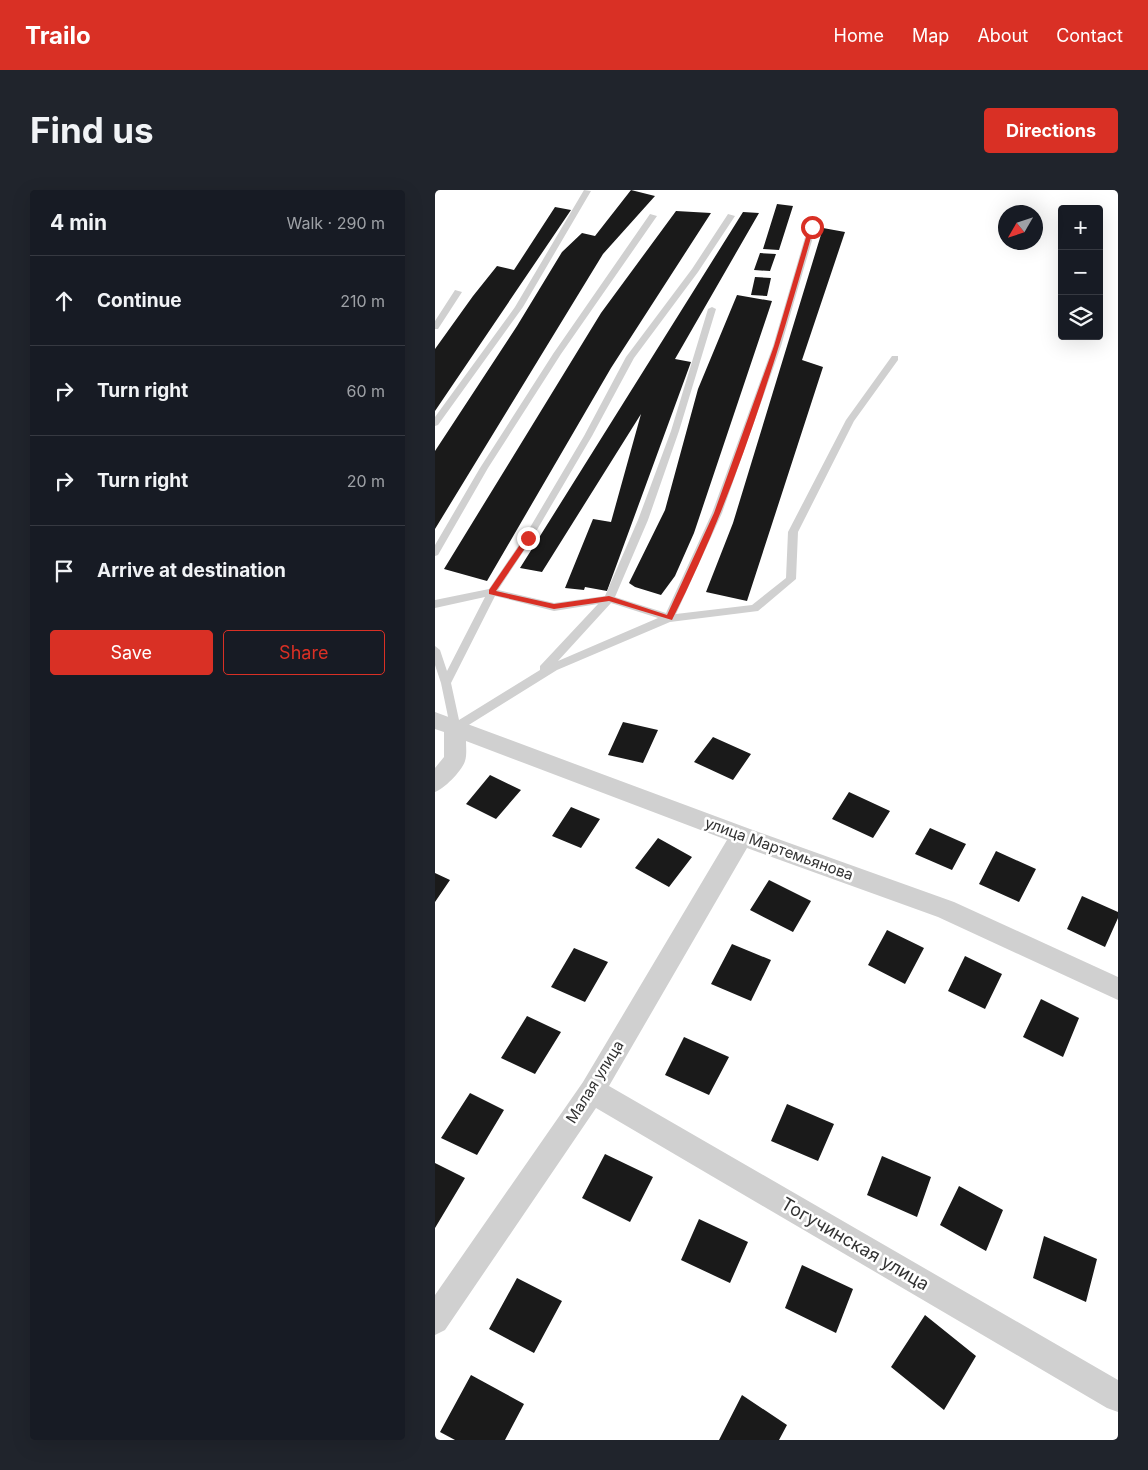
<!DOCTYPE html>
<html lang="en">
<head>
<meta charset="utf-8">
<style>
	:root { --surface:#171b24; --page:#20242c; --text:#f1f3f6; --muted:#9ea1a6; --line:#363941; --accent:#d93025 }
	body { margin:0; font-family:Inter,sans-serif; background:var(--page); color:var(--text) }
	.controls { position:absolute; right:15px; top:15px; display:grid; overflow:hidden; border-radius:5px; box-shadow:0 5px 20px #0002 }
	.controls button { width:45px; height:45px; display:grid; place-items:center; padding:0; border:0; border-bottom:1px solid var(--line); background:var(--surface); color:var(--text); font:25px sans-serif }
	.compass { position:absolute; left:563px; top:15px; width:45px; height:45px; border-radius:50%; background:var(--surface); box-shadow:0 5px 20px #0002; rotate:231deg }
	.stop { position:absolute; width:15px; height:15px; margin:-11px; border:4px solid #d93025; border-radius:50%; background:#fff }
	.stop.end { background:#d93025; border-color:#fff; box-shadow:0 1px 5px #0008 }
	.list { margin:0; padding:0; list-style:none }
	h2 { display:flex; justify-content:space-between; align-items:center; height:65px; margin:0; padding:0 20px; font-size:21px }
	h2 small { font-size:16px; font-weight:400; color:var(--muted) }
	.list li { display:grid; grid-template-columns:32px 1fr auto; gap:15px; align-items:center; box-sizing:border-box; height:90px; padding:0 20px; border-top:1px solid var(--line) }
	.list b { display:block; font-size:19px; white-space:nowrap }
	.list em { font-size:16px; font-style:normal; color:var(--muted) }
	.actions { display:flex; gap:10px; padding:15px 20px }
	.actions a { flex:1; padding:11px 0; border:1px solid var(--accent); border-radius:5px; text-align:center; font-size:18px; color:var(--accent) }
	.actions .main { background:var(--accent); color:#fff }
	.icon { flex:none; width:28px; height:28px; fill:none; stroke:currentColor; stroke-width:2; stroke-linecap:round; stroke-linejoin:round }
	.map { position:relative; flex:none; width:683px; height:1250px; overflow:hidden; border-radius:5px }
	header { display:flex; align-items:center; gap:30px; box-sizing:border-box; height:70px; padding:0 25px; background:var(--accent); color:#fff }
	header strong { font-size:24px }
	nav { display:flex; gap:28px; margin-inline-start:auto; font-size:18px }
	.intro { display:flex; align-items:center; justify-content:space-between; box-sizing:border-box; height:120px; padding:0 30px }
	h1 { margin:0; font-size:35px }
	.button { padding:12px 22px; border-radius:5px; background:var(--accent); color:#fff; font-size:18px; font-weight:700 }
	main { display:flex; gap:30px; padding:0 30px }
	aside { flex:1; background:var(--surface); border-radius:5px; box-shadow:0 5px 20px #0002 }
	.map>svg:first-child { display:block }
</style>
</head>
<body>
<header>
<strong>Trailo</strong>
<nav><a>Home</a><a>Map</a><a>About</a><a>Contact</a></nav>
</header>
<div class="intro"><h1>Find us</h1><a class="button">Directions</a></div>
<main>
<aside>
<h2>4 min<small>Walk · 290 m</small></h2>
<ul class="list">
<li><svg class="icon" aria-label="ahead" viewBox="0 0 24 24"><path d="M12 20V5M6 11l6-6 6 6"/></svg><div><b>Continue</b></div><em>210 m</em></li>
<li><svg class="icon" aria-label="right" viewBox="0 0 24 24"><path d="M7 20v-9h11M14 6l5 5-5 5"/></svg><div><b>Turn right</b></div><em>60 m</em></li>
<li><svg class="icon" aria-label="right" viewBox="0 0 24 24"><path d="M7 20v-9h11M14 6l5 5-5 5"/></svg><div><b>Turn right</b></div><em>20 m</em></li>
<li><svg class="icon" aria-label="arrive" viewBox="0 0 24 24"><path d="M6 21V4h12l-3 4 3 4H6"/></svg><div><b>Arrive at destination</b></div></li>
</ul>
<div class="actions"><a class="main">Save</a><a>Share</a></div>
</aside>
<div class="map">
<svg width="683" height="1250" viewBox="0 0 683 1250">
	<rect width="100%" height="100%" fill="#fff"/>
	<path fill="#1a1a1a" d="M196 0 220 6 168 64 0 339V261L82 136 127 62 147 43 160 46Z
		M342 14 358 16 344 60 328 59Z
		M120 17 136 20 0 221V159L38 106 62 76 79 80Z
		M241 21 276 23 176 178 52 391 9 379 166 123Z
		M308 22 324 23 240 169 256 172 172 401 150 397 149 400 130 398 158 329 176 332 206 224 107 382 85 378Z
		M388 38 410 42 367 170 388 177 312 411 271 402 298 333Z
		M325 63 341 64 335 81 319 80Z
		M320 87 336 88 332 106 316 105Z
		M302 105 337 111 259 343 240 386 226 405 200 397 194 393 230 320 263 199Z
		M188 532 223 540 208 573 173 565Z
		M278 547 316 564 298 590 259 572Z
		M55 585 86 600 61 629 31 614Z
		M414 602 455 621 438 648 397 629Z
		M136 617 165 629 146 658 117 646Z
		M495 638 531 654 517 680 480 664Z
		M223 648 257 667 234 697 200 678Z
		M561 661 601 679 584 712 544 694Z
		M0 683 15 690 0 712Z
		M334 690 376 711 358 742 315 720Z
		M647 706 683 722V728L670 757 632 739Z
		M452 740 489 758 470 794 433 775Z
		M297 754 336 770 316 811 276 794Z
		M139 758 173 772 150 812 116 797Z
		M530 766 567 784 550 819 513 801Z
		M606 809 644 828 628 867 588 847Z
		M92 826 126 842 100 884 66 868Z
		M249 847 294 867 274 905 230 885Z
		M35 903 69 920 42 965 6 948Z
		M352 914 399 934 383 971 336 951Z
		M170 964 218 987 195 1032 147 1008Z
		M447 966 496 987 482 1027 432 1005Z
		M0 973 30 988 0 1038Z
		M524 996 568 1020 551 1061 505 1035Z
		M264 1029 313 1052 295 1093 246 1070Z
		M609 1046 662 1069 651 1112 598 1088Z
		M367 1075 418 1099 401 1143 350 1118Z
		M82 1088 127 1111 99 1163 54 1139Z
		M490 1125 541 1166 509 1220 456 1177Z
		M36 1185 89 1214 70 1250H20L5 1242Z
		M307 1205 352 1235 344 1250H284Z"/>
	<g fill="none" stroke-linecap="round" stroke-linejoin="round">
		<path fill="#d0d0d0" fill-rule="evenodd" d="M149 0 156 1 88 117 3 235 0 236V227L80 117Z
			M215 24 222 26 126 164 53 278 3 365 0 366V355L45 278 118 164Z
			M293 24 300 26 263 82 199 168 157 246 96 350 63 400 119 413 170 406 203 330 236 241 273 119 277 117 281 119 244 241 213 330 180 407 231 423 277 323 338 156 373 37 377 35 381 37 346 156 287 323 241 424 317 415 351 388 353 342 411 230 457 166H463V170L419 231 363 342 361 389 323 421 235 432 122 480 24 541H16L6 493 0 475V456L5 460 12 481 50 407 0 418V410L54 399 90 346 149 246 191 167 257 79ZM60 406 119 421 163 414 105 476V480L24 530 16 493ZM176 413 223 428 123 471Z
			M20 100 27 102 3 139H0V131Z"/>
		<path fill="#d0d0d0" fill-rule="evenodd" d="M0 522 315 639 519 712 683 787V810L503 727 312 658 174 896 683 1190V1222L672 1218 161 918 10 1140 0 1145V1105L148 892 292 650 31 551C31 557 32 565 30 571 27 581 9 599 0 602V578L9 567V542L0 539Z"/>
	</g>
	<path fill="#d93025" d="M377 36 379 37C341 171 300 306 237 430L174 411 119 419 54 404V400L91 346H93L97 348 61 401 119 414 174 406 232 425 279 323 339 156 374 37Z"/>
	<g text-anchor="middle" stroke-width="5" stroke-linejoin="round" paint-order="stroke">
		<g font-size="15" fill="#333" stroke="#fff">
			<text transform="translate(344 659) rotate(20)" y="5">улица Мартемьянова</text>
			<text transform="translate(160 892) rotate(-58)" y="5">Малая улица</text>
		</g>
		<g font-size="18" fill="#333" stroke="#fff">
			<text transform="translate(420 1054) rotate(30)" y="6">Тогучинская улица</text>
		</g>
	</g>
</svg>
<div class="controls">
<button>+</button>
<button>−</button>
<button><svg class="icon" aria-label="layers" viewBox="0 0 24 24"><path d="M12 4l9 5-9 5-9-5zM3 14l9 5 9-5"/></svg></button>
</div>
<svg class="compass" viewBox="-18 -18 36 36"><path d="M0-13l5 13h-10z" fill="#e53935"/><path d="M0 13l5-13h-10z" fill="#9ea1a6"/></svg>
<div class="stop" style="left:377px;top:37px"></div>
<div class="stop end" style="left:93px;top:348px"></div>
</div>
</main>
</body>
</html>
